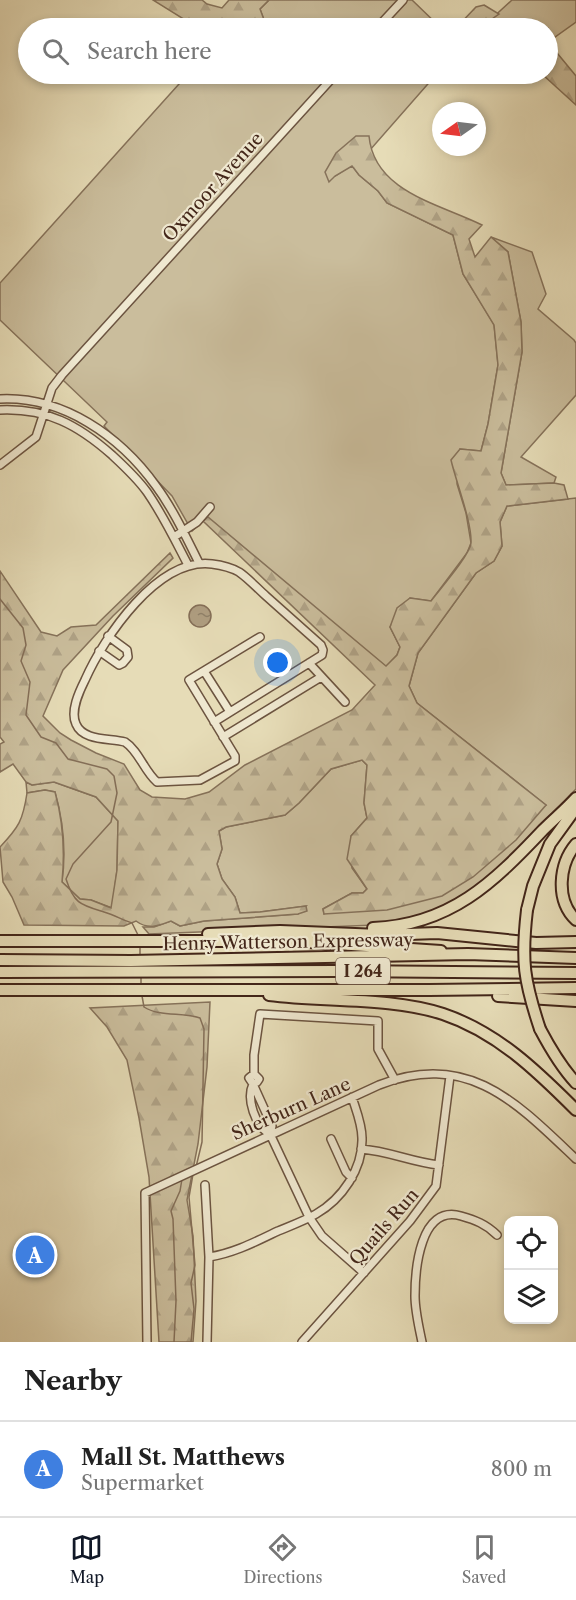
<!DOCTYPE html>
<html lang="en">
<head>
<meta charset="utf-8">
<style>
	:root { --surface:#fff; --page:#f2f2f2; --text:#222; --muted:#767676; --line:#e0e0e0; --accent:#111827 }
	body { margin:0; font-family:"Libre Caslon Text",serif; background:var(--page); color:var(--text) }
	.controls { position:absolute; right:18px; bottom:18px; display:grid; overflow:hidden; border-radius:12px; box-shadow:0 3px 9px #0003 }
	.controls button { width:54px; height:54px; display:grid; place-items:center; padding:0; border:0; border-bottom:2px solid var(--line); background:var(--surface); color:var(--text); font:30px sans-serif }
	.compass { position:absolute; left:432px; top:102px; width:54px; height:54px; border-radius:50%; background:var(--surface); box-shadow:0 3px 9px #0003; rotate:256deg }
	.you { position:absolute; left:278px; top:663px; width:21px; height:21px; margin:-15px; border:4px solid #fff; border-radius:50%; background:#1a73e8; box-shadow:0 0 0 9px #1a73e833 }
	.badge { display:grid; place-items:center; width:39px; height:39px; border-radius:50%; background:var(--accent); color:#fff; font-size:20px; font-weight:700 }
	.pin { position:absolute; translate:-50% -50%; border:3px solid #fff; box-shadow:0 2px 6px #0006 }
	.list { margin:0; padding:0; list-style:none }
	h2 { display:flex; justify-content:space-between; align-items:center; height:78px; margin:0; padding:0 24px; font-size:26px }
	h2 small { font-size:20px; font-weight:400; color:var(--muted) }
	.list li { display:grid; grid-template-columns:39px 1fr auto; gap:18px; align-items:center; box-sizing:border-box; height:96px; padding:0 24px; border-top:2px solid var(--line) }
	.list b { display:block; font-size:22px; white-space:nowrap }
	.list p { margin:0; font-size:20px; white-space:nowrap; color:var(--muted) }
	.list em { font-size:20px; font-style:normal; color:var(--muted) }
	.icon { flex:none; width:33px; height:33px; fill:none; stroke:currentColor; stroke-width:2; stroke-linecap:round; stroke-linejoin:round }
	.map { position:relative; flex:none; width:576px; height:1342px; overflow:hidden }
	.search { position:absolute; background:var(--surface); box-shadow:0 3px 9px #0003; left:18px; right:18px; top:18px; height:66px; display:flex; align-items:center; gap:15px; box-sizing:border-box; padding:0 21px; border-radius:33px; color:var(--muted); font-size:22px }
	.sheet { height:174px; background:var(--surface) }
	nav { display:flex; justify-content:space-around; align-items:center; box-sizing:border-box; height:84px; border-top:2px solid var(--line); background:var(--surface); font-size:16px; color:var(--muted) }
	nav a { display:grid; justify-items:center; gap:3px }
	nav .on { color:var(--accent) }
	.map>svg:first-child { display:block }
</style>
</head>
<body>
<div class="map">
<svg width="576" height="1342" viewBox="0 0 576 1342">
	<defs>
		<pattern id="forest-firs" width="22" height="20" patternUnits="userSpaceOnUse" patternTransform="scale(1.5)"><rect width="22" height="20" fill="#cabd9c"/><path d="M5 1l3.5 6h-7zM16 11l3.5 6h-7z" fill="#afa286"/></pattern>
		<pattern id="water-ripples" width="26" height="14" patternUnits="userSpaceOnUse" patternTransform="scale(1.5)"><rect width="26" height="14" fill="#af9e81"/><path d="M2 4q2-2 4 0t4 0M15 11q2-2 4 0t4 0" fill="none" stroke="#908169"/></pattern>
	</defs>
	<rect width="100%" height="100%" fill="#e6dcb7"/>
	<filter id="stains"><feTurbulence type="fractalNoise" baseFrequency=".00333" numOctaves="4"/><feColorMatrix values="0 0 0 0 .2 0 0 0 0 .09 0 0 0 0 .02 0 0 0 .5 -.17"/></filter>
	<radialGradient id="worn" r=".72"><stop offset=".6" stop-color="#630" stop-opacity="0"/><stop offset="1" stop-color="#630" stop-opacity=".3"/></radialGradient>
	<path fill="#cabd9c" stroke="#86725a" stroke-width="1.5" d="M269 0H412L441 28H267L260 9Z
		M512 0H576V22L548 42V28H495L488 22Z
		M188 74H415L421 81 434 77 370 150 335 176 352 165 359 175 378 191 387 203 453 235 463 274 494 324 498 365 488 424 481 451 460 449 457 484 466 513 471 543 467 553 431 601 410 598 390 627 400 647 397 655 386 667 207 517 192 531 172 496 104 426 107 422 0 320V283Z
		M491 237 532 252 546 294 538 309 574 340 576 343V395L521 457 556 477 554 483 506 485 501 473 522 352 521 322 508 252Z
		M576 498V789C542 823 505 874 463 897 436 912 406 920 376 925L149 934 143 927H154L171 921 180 926 204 921 298 914 306 906 260 912 240 913 235 897 222 879 217 864 222 849 219 831 226 827 285 815 299 803 331 769 362 760 367 765 364 803 367 818 351 836 352 868 367 889 363 893H352L323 909 324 914 546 805 417 703 409 686 418 653 476 573 494 561 502 546 500 522 507 506Z
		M26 782 32 785 54 782 96 797 118 821 117 870 112 908 91 900 80 899 62 882C66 853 63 820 55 792L45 790 27 793Z"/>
	<path fill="url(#forest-firs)" stroke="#86725a" stroke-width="1.5" d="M153 0H202L207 4 222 8 229 0H269L260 9 267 28H198Z
		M484 5 499 14 479 28H456L476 7Z
		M548 42 576 76V105L542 74H548Z
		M356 136H369C374 192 440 204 482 225L469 239 475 257 491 237 508 252 521 322 522 352 501 473 506 485 554 483 564 485 568 499 507 506 500 522 502 546 494 561 476 573 418 653 409 686 417 703 546 805 516 840 473 877 442 896 387 910 324 914 323 909 352 893H363L367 889 347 859 351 836 367 818 364 803 367 765 362 760 331 769 299 803 285 815 226 827 219 831 222 849 217 864 222 879 235 897 240 913 260 912 306 906 307 911 298 914 204 921 180 926 171 921C158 926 148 930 136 921L124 926 24 925 12 897 3 882 0 847C19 827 23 820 27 793L45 790 55 792C63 821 65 852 62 882L80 899 91 900 111 908 117 870 118 821 96 797 54 782 32 785 26 782 13 764 0 772V744L4 742 0 737V571L41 632 57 636 71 627 96 625 170 553 173 558 113 616 63 670 43 716 60 733 71 740 96 753 124 764 140 790 152 797 185 799 209 792 245 765 352 710 375 685 203 521 208 517 386 666 397 655 400 647 390 627 397 608 410 598 431 601C440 589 470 555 471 543 472 522 456 482 451 460L460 449 481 451 488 424 498 365 494 325 463 274 453 235 387 203 378 191 359 175 352 166 335 176 329 182 325 172 336 153Z
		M210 1002 207 1067 198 1144 187 1200 193 1236 196 1301 193 1342H159L149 1177 139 1118 127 1060 107 1027 90 1008Z"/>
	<path fill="url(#water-ripples)" stroke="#846e57" stroke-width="1.5" d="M189 616a11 11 0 1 1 22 0a11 11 0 1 1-22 0Z"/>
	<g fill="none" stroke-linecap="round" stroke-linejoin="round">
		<path stroke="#846e57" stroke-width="1.5" d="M0 599 23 628 26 645 21 661 30 682 26 715 41 737 56 743 68 759 107 769 114 776 117 793 111 822 73 864 66 879C74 904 81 905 104 912 114 915 123 920 132 923L139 937
			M140 945V955
			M141 975V985
			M142 996 144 1007C159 1017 183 1012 200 1018L204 1029 202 1142 196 1167
			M174 1342 176 1301 173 1219 171 1211 180 1191 182 1179
			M191 1342 194 1309 191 1283 195 1265 189 1197 193 1174"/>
		<defs>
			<path id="minor" d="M377 28 403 0
				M0 399C63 396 120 436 156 486 173 509 186 537 199 563
				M0 410C47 408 78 425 112 455 125 467 137 478 147 492 163 515 175 540 188 565
				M0 465 36 437 52 388 62 375 336 74
				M174 537 197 522 210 507
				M99 651 119 665 123 663 128 657 127 650 108 636
				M309 663 345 702
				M204 671 230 712
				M214 722 322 655 323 650 321 645C303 629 284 612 266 596 257 588 248 578 239 572 232 568 220 565 212 564 158 557 104 637 85 680 79 692 70 711 76 724 83 741 109 738 125 742 139 751 144 771 157 782L200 780 235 761V756L189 680 260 637
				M223 737 321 677
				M254 1074 249 1078 253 1084 257 1082 259 1079 254 1074V1055L260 1014 378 1021V1049L395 1080
				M253 1084 272 1126 270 1134C255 1126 246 1099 253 1084Z
				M270 1134 309 1217 322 1236 364 1273
				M331 1139 346 1172 352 1178
				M361 1149C389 1151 411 1162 439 1165
				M205 1185 209 1257 207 1342
				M209 1257C234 1253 255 1242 278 1231 290 1226 304 1221 316 1214 342 1199 363 1169 362 1138 362 1124 356 1110 352 1097
				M147 1342 145 1193 379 1085C468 1050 517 1103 576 1159
				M302 1342 410 1221 436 1186 450 1076
				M422 1342C419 1327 415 1311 415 1296 415 1270 420 1204 461 1216 475 1220 486 1224 497 1235"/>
			<path id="highway" d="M576 844C559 864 555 900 576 920
				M527 910 533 886 550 844 576 808
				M373 928C450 925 493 883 543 830 554 819 566 809 576 798
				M208 934 280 931 380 935 437 933 536 943 576 942
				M0 941H292L441 951
				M0 960 131 961 468 954 576 958
				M0 972 339 971 576 973
				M0 990H429L576 988
				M269 995C324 1002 390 997 443 1014 497 1032 537 1071 576 1110
				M498 996 576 1001
				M540 1029C550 1048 561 1067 576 1083"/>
		</defs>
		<use href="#minor" stroke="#6c5440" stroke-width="10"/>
		<use href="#highway" stroke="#432619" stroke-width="14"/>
		<use href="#minor" stroke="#efe8d0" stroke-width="7"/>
		<use href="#highway" stroke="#e6dcb7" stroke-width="10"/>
		<defs>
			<path id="highway-bridge" d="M527 910C521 961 524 981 540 1029"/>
		</defs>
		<use href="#highway-bridge" stroke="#432619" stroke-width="14" stroke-linecap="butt"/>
		<use href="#highway-bridge" stroke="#e6dcb7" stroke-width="10"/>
	</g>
	<g text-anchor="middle" stroke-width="4.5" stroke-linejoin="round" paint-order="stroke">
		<rect fill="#efe8d0" stroke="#776050" stroke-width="1.5" x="336" y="958" width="54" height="26" rx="4.5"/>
		<g font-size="16" font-weight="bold" fill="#432619">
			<text x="363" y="977">I 264</text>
		</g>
		<g font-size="18" fill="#432619" stroke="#efe8d0">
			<text transform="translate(213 187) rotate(-48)" y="6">Oxmoor Avenue</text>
			<text transform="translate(288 942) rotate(-1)" y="6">Henry Watterson Expressway</text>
			<text transform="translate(291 1109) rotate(-24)" y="6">Sherburn Lane</text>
			<text transform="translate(384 1227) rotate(-49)" y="6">Quails Run</text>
		</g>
	</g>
	<rect width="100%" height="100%" filter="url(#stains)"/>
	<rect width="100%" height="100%" fill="url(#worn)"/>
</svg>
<div class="controls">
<button><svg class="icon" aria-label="locate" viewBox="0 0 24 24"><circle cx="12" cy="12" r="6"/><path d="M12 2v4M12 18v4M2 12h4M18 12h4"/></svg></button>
<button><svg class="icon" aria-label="layers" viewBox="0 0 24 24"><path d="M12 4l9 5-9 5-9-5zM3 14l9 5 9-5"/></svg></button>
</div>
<svg class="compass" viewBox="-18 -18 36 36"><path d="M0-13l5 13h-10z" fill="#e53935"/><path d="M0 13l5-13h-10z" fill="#767676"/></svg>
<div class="you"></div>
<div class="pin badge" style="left:35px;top:1255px;background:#3f7fe0">A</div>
<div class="search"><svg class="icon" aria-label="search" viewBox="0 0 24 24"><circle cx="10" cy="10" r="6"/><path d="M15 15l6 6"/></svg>Search here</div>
</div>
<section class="sheet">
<h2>Nearby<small></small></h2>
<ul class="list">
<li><span class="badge" style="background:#3f7fe0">A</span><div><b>Mall St. Matthews</b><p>Supermarket</p></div><em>800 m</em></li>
</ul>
</section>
<nav>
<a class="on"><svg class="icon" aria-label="map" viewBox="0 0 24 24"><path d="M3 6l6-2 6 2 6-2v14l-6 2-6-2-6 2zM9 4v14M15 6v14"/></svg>Map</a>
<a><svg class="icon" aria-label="directions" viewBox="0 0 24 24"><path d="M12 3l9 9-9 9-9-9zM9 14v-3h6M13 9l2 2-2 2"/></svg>Directions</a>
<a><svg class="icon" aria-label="saved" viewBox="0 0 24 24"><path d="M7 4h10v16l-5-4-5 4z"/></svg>Saved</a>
</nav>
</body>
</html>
